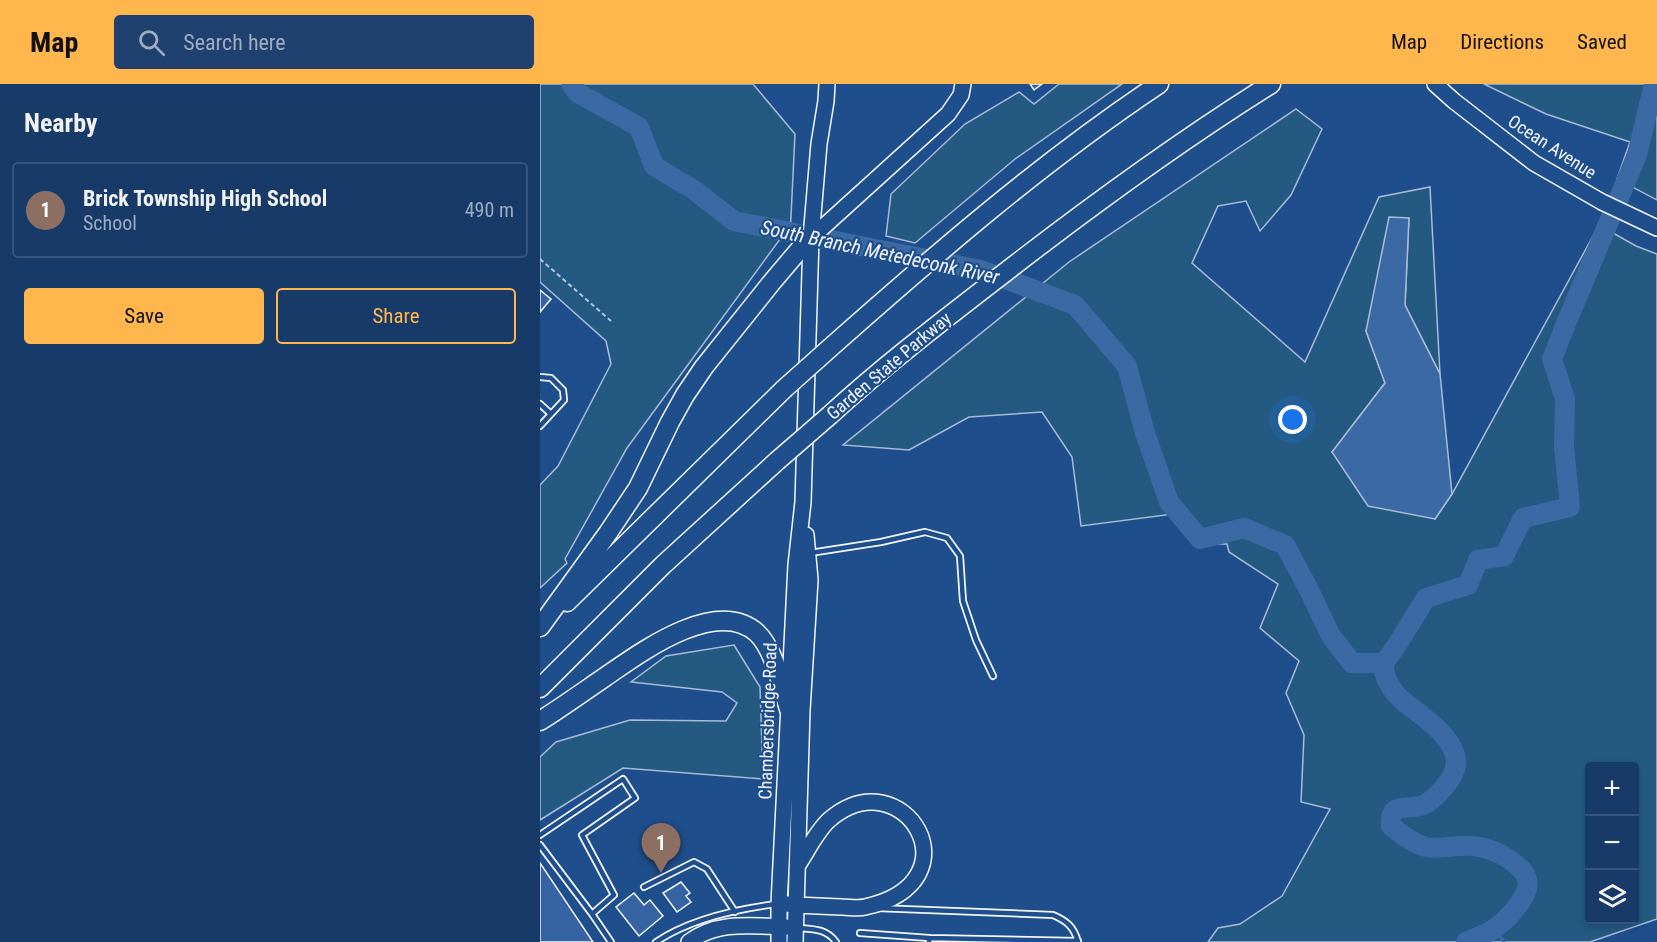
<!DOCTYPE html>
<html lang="en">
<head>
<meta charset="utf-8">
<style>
	:root { --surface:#173a69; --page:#20416f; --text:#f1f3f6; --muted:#9eadc0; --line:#36547d; --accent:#ffb74d }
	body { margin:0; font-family:"Roboto Condensed",sans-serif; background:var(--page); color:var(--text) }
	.controls { position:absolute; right:18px; bottom:18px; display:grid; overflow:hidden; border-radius:6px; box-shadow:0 3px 9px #0003 }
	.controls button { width:54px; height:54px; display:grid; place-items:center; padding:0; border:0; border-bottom:2px solid var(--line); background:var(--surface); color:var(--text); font:30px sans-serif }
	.you { position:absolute; left:753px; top:336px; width:21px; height:21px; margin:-15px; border:4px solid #fff; border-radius:50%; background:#1a73e8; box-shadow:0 0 0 9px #1a73e833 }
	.badge { display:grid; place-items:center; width:39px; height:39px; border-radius:50%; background:var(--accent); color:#fff; font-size:20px; font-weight:700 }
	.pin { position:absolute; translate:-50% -50px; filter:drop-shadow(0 2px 3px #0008) }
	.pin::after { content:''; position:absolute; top:32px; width:21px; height:18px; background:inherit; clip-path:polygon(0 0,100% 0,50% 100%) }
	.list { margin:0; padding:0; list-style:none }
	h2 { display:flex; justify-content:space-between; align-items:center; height:78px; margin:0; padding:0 24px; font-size:26px }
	h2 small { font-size:20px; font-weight:400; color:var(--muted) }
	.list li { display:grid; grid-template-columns:39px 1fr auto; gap:18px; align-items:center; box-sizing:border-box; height:96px; margin:0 12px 12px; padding:0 12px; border:2px solid var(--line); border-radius:6px }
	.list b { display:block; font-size:22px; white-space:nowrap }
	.list p { margin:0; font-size:20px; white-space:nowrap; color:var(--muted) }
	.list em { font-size:20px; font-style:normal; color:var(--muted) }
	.actions { display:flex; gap:12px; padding:18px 24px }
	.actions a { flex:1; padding:14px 0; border:2px solid var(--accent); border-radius:6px; text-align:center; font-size:21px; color:var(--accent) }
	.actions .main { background:var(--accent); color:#111 }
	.icon { flex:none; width:33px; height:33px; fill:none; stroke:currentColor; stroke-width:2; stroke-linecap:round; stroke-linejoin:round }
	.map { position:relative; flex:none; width:1117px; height:858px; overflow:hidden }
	header { display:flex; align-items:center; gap:36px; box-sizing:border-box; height:84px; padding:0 30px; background:var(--accent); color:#111 }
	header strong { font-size:28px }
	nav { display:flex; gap:33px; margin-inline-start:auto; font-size:21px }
	.search { width:420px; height:54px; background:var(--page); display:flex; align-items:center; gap:15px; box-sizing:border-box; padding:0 21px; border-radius:6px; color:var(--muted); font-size:22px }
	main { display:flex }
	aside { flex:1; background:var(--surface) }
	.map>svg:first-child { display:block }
</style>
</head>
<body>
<header>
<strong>Map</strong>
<div class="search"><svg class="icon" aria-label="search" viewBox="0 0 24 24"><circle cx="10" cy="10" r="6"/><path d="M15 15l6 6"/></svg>Search here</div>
<nav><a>Map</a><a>Directions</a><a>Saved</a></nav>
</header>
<main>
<aside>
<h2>Nearby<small></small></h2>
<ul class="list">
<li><span class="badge" style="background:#8d6e63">1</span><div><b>Brick Township High School</b><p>School</p></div><em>490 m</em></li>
</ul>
<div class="actions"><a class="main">Save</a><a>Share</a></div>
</aside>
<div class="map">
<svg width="1117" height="858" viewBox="0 0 1117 858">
	<rect width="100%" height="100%" fill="#1f4e8c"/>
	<path fill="#245a82" stroke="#a8bbd7" stroke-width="1.5" fill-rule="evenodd" d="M0 0H213L255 50 250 153 243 151 87 364 25 475 27 479 0 504V401L18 382 71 280 66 257 0 198Z
		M519 0H582L475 75 375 159 346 152 351 110 425 40 479 8 494 20Z
		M944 0H1117V116L1077 95 1090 58 1006 30Z
		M756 25 782 45 751 111 720 147 706 117 678 122 652 179 765 278 839 113 890 103 900 290 865 221 869 134 826 247 845 299 792 368 895 435 912 410 1059 141 1096 162 1117 170V835L1050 858H668L678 844 700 840 742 812 790 725 761 718 764 651 746 609 759 577 720 544 738 500 689 468 687 460H677L633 430 541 442 532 373 502 328 429 333 369 366 303 361 529 178ZM1050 682H1094V836H1050Z
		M194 561 220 603 223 695 83 684 0 736V673L16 658 90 636 186 637 197 619 182 608 91 598 126 572Z"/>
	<path fill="#3b69a3" stroke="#a8bbd7" stroke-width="1.5" d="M849 133 869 134 865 221 900 290 912 410 895 435 828 422 792 368 845 299 826 247Z"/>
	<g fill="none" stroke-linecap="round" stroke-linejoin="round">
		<path stroke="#3b69a3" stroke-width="3" d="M954 845 964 858"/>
		<path stroke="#3b69a3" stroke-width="20" d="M31 0 38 9 99 43 114 82 154 106 194 137 441 186 535 221 587 282 605 349 629 418 660 455 704 444 745 461 768 504 791 552 812 579H844
			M844 579 857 561 886 514 928 501 938 476 964 472 983 434 1030 423 1024 363 1025 315 1012 275 1027 237 1097 71 1114 0
			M844 579C844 585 844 591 847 596 851 604 857 612 864 618 882 632 916 653 916 679 916 693 895 716 883 721 869 727 848 716 851 742 861 750 873 760 886 763 897 765 908 763 919 762 943 760 963 768 981 785 988 793 990 800 985 810 979 822 967 836 955 844 947 850 935 854 926 858"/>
	</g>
	<path fill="#3563a3" stroke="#f2f6ff" stroke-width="1.5" d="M490 0H502L494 6Z
		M0 206 11 215 0 228Z
		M0 779 53 858H0Z
		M141 798 150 809 146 812 151 818 137 828 123 809Z
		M94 809 104 821 110 816 123 832 99 852 76 823Z"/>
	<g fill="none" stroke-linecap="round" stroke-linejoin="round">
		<defs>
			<path id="lane" d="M0 293 11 294 23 306 24 316 0 342
				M0 320 11 330
				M270 469 341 458 385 448 407 454 420 472 423 517 436 556 453 592
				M0 751 83 695 95 714 42 751 74 811 52 830 0 761
				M104 803 154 778 167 785 195 828
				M336 824 513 831C527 837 534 843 538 858
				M52 830 71 858
				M259 844C274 845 287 845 296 858
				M320 849 389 854V858
				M389 854 538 857
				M116 858C150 835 197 825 236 820"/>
			<path id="primary" d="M895 0 914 17 994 79 1062 118 1117 144
				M271 154 408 30 421 11 423 0
				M247 820C266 822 284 822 302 823 309 823 318 825 325 823 440 798 363 672 289 736 276 748 268 766 258 781
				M149 858C177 836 214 842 247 843
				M239 858V820L256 481 263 418 271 154 279 60 286 17 287 0
				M255 858 262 626 270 496 266 451"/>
			<path id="highway" d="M291 263C396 170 502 78 619 0
				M290 331C339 286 392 245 445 204 537 132 632 62 731 0
				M27 518 244 305
				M0 543 68 449 98 404 130 338 145 311 164 283 232 198 260 165 271 154
				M0 604 123 481 237 377
				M0 637C22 623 43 608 65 593 100 569 176 512 217 549 234 565 242 603 249 625"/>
		</defs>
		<use href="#lane" stroke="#f2f6ff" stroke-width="8"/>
		<use href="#primary" stroke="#f2f6ff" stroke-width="18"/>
		<use href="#highway" stroke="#f2f6ff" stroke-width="21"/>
		<path stroke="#b3c4dc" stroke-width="2" stroke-dasharray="4.5 3" stroke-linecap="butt" d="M0 175 71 237"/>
		<use href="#lane" stroke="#1f4e8c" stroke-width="4.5"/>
		<use href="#primary" stroke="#1f4e8c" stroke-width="15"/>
		<use href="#highway" stroke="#1f4e8c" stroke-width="18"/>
		<defs>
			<path id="highway-bridge" d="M244 305 291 263
				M237 377 290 331"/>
		</defs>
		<use href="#highway-bridge" stroke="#f2f6ff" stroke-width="21" stroke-linecap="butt"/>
		<use href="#highway-bridge" stroke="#1f4e8c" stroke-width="18"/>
	</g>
	<g text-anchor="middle" stroke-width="4.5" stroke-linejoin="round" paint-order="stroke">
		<g font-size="18" fill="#f2f6ff" stroke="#1f4e8c">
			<text transform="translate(1012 63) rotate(33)" y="6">Ocean Avenue</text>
			<text transform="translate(349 282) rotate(-40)" y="6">Garden State Parkway</text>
			<text transform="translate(228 637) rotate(-88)" y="6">Chambersbridge Road</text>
		</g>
		<g font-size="20" font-style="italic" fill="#f2f6ff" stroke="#1f4e8c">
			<text transform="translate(340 168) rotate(12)" y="7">South Branch Metedeconk River</text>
		</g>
	</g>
</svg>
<div class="controls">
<button>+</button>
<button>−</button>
<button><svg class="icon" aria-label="layers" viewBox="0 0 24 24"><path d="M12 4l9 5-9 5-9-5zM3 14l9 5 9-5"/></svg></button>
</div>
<div class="you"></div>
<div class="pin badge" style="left:121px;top:789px;background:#8d6e63">1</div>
</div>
</main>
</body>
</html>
